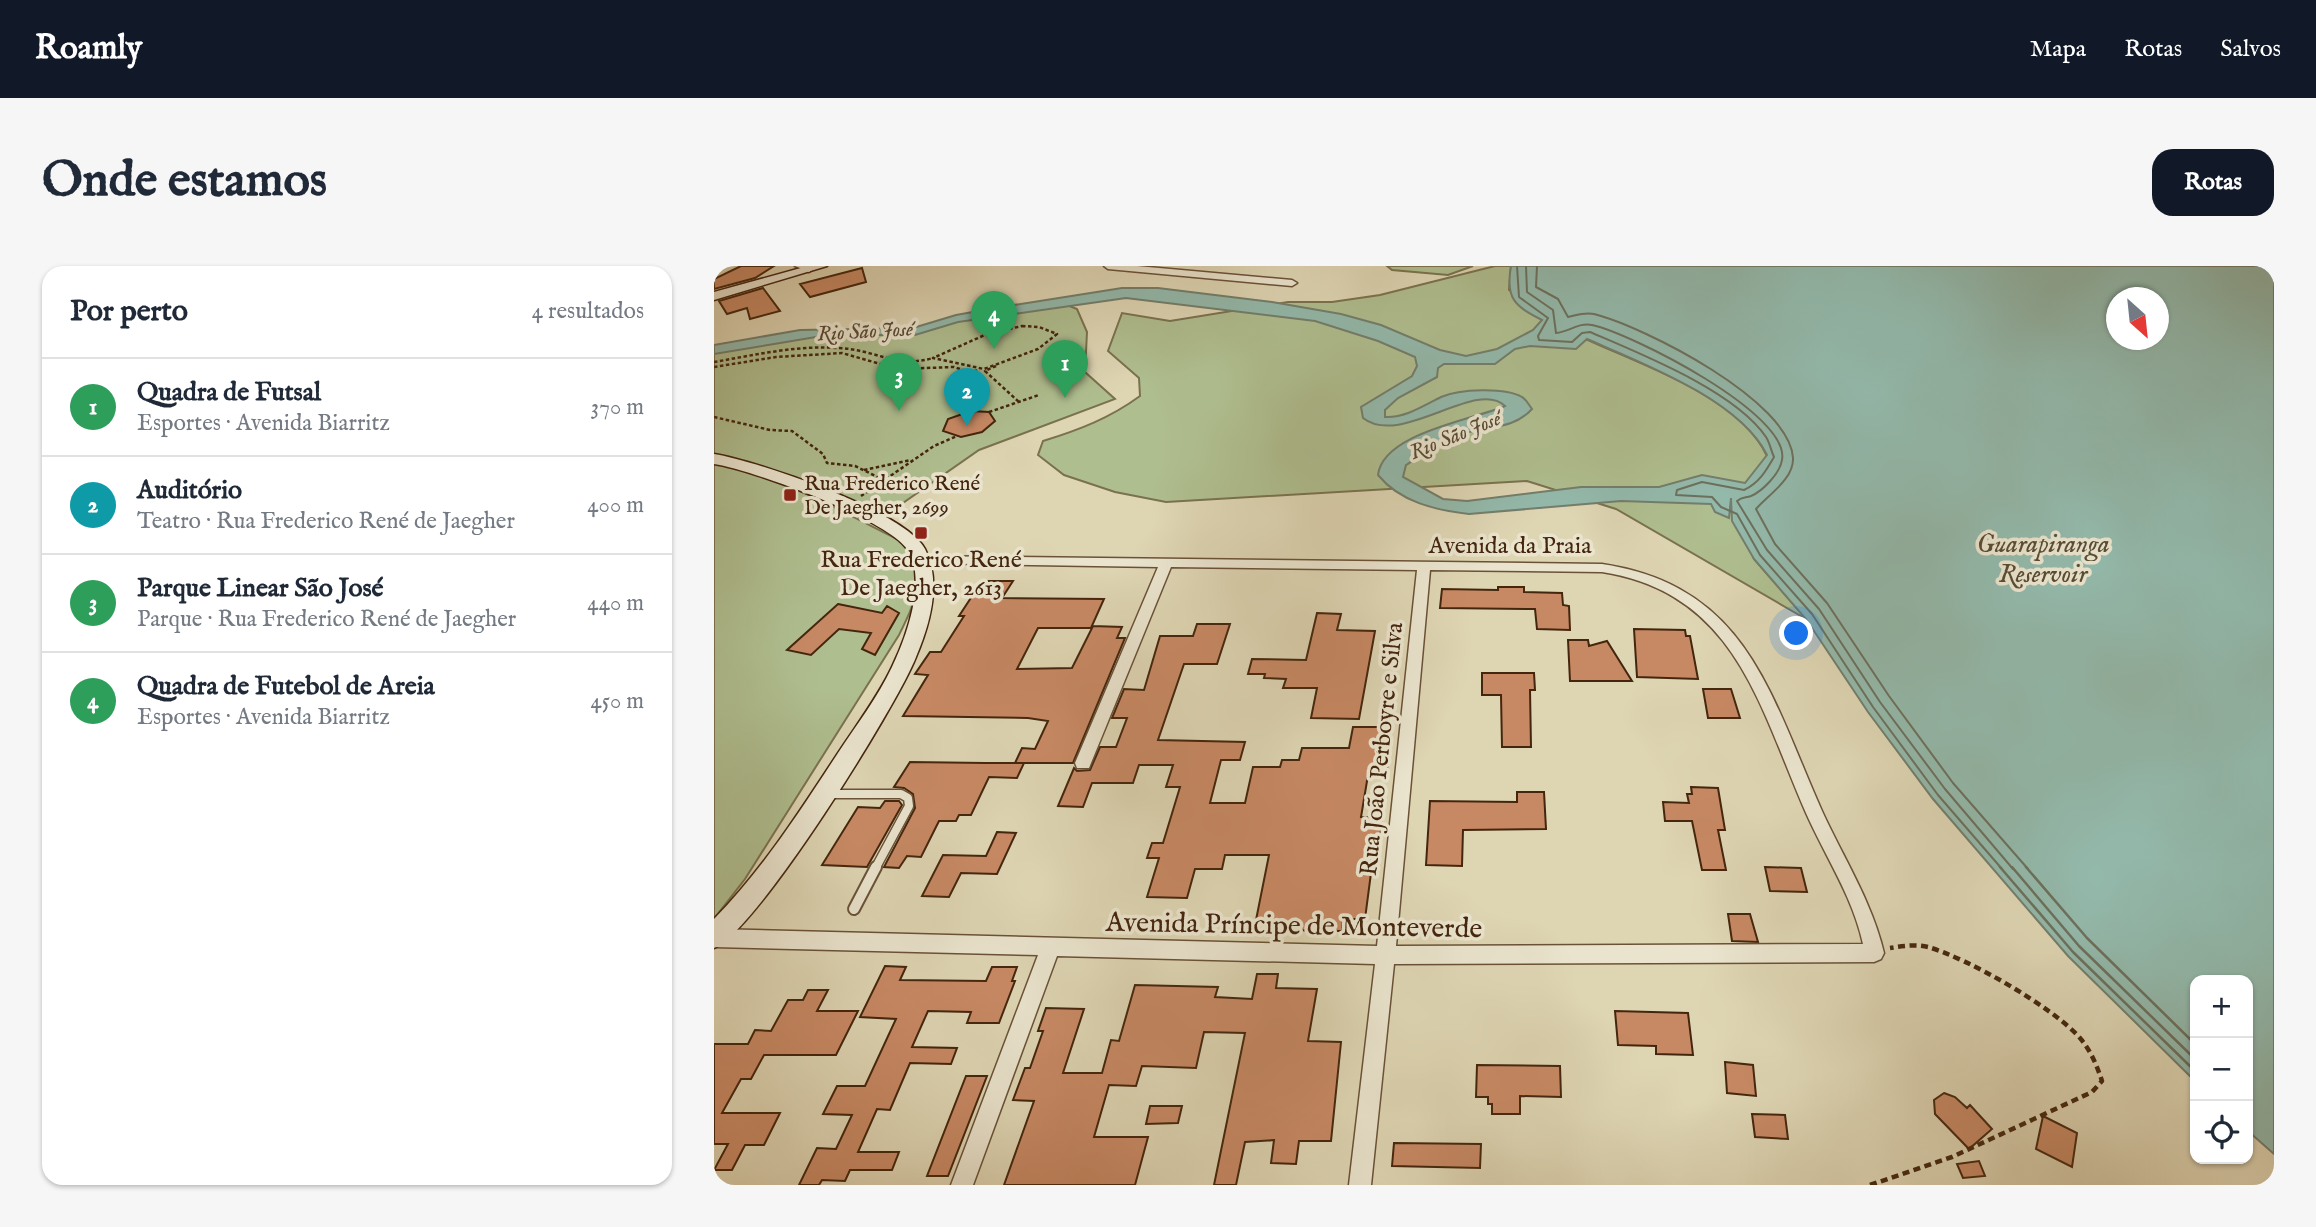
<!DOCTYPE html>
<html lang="pt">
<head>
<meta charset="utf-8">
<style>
	:root { --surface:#fff; --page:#f6f6f7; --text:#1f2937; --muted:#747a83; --line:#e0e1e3; --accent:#111827 }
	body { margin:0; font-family:"IM FELL English",serif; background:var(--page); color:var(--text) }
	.controls { position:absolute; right:21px; bottom:21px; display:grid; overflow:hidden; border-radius:14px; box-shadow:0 2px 5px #0004 }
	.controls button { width:63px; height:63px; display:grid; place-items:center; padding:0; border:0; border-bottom:2px solid var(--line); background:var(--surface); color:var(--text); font:35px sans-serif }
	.compass { position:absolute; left:1392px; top:21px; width:63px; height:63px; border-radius:50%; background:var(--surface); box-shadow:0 2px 5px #0004; rotate:153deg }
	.you { position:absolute; left:1083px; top:368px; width:24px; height:24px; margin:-18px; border:5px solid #fff; border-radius:50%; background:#1a73e8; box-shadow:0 0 0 10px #1a73e833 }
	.badge { display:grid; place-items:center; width:46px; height:46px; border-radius:50%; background:var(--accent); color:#fff; font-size:23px; font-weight:700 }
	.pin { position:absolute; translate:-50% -58px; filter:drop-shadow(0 2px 4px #0008) }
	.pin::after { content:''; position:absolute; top:37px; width:24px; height:21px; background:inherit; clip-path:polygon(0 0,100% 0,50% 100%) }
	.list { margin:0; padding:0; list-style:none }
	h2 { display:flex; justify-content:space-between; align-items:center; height:91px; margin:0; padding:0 28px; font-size:30px }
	h2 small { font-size:23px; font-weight:400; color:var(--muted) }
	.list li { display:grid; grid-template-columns:46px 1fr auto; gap:21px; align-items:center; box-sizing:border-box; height:98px; padding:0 28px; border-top:2px solid var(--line) }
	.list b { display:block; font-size:26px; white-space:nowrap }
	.list p { margin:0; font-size:23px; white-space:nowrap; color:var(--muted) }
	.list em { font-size:23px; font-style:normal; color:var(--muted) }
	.icon { flex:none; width:38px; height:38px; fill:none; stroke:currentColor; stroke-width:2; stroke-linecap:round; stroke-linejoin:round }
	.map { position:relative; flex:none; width:1560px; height:919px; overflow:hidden; border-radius:21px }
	header { display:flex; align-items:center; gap:42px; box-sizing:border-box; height:98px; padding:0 35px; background:var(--accent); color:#fff }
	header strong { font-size:33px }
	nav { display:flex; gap:38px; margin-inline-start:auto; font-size:24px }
	.intro { display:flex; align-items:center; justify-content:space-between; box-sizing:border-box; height:168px; padding:0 42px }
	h1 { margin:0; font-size:49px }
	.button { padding:18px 32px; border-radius:21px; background:var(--accent); color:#fff; font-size:24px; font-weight:700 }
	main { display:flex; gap:42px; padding:0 42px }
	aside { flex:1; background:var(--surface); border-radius:21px; box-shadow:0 2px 5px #0004 }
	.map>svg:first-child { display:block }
</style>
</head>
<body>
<header>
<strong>Roamly</strong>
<nav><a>Mapa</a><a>Rotas</a><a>Salvos</a></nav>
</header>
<div class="intro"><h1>Onde estamos</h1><a class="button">Rotas</a></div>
<main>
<aside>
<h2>Por perto<small>4 resultados</small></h2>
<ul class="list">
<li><span class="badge" style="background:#2e9e5b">1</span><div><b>Quadra de Futsal</b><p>Esportes · Avenida Biarritz</p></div><em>370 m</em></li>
<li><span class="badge" style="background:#0f9aa8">2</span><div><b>Auditório</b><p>Teatro · Rua Frederico René de Jaegher</p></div><em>400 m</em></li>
<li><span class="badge" style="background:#2e9e5b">3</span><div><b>Parque Linear São José</b><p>Parque · Rua Frederico René de Jaegher</p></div><em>440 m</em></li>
<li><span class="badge" style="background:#2e9e5b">4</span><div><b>Quadra de Futebol de Areia</b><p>Esportes · Avenida Biarritz</p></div><em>450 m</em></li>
</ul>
</aside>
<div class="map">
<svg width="1560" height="919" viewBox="0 0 1560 919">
	<rect width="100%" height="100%" fill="#ded5b3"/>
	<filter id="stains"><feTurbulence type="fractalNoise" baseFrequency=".00286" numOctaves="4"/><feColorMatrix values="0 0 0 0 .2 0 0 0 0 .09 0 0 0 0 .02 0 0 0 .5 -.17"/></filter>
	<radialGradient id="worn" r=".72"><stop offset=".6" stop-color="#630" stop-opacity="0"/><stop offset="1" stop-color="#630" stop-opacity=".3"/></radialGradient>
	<path fill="#afbe8f" stroke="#7a724e" stroke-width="2" d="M673 0H759L734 9 678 4Z
		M781 0H797L795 24C811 35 826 50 843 59 905 93 1021 123 1053 190L1045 203 1017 232 1040 293 1092 353 902 243 813 215 452 236 401 226 350 209 324 189 329 175C365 164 396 152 426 130L425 112 394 85 408 47 456 55 574 36H618L666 29Z
		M353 39 363 43 373 66 371 106 401 133 265 184 166 253C108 225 63 203 0 190V82L117 66 201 67 231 58 310 43Z
		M0 197C66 209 126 245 185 274L200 285C207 324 202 334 185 369L31 613 0 653Z"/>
	<path fill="#93b9ab" stroke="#737e6c" stroke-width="2" fill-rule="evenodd" d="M797 0H1560V888L1534 865V714H1481V815L1354 690 1219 533 1154 446 1092 353 1040 293 1018 255 1017 232 1015 252 1001 246 997 238 907 235 755 248C721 244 686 236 664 209 669 167 759 154 791 140 762 112 687 182 649 152L647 141 698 110 703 100 701 91 664 75 601 55 412 32 244 56 201 69H114L0 88V79L86 64 199 62 242 49 281 42 408 22H444L558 36 627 48 667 59 726 84 752 90 783 83 819 64 828 54C801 40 791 33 797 0ZM1402 32H1444V74H1402ZM873 73C928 97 1026 134 1053 189L1031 217 988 209 945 221H867L753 235 729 233 689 211 692 199C709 188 727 176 746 169 771 159 798 165 818 143 815 139 812 133 808 131 791 121 745 123 727 131 709 140 691 152 671 151V144L684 132 723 111 724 102 730 98H781L801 83 816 80 862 83Z"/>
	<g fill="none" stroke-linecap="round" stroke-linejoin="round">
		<path stroke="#6c705c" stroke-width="2" d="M803 0 805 31 834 52 824 70 825 74 858 76 868 67 876 66C927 88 1021 125 1052 171 1056 177 1057 185 1060 191 1052 205 1045 217 1030 224L988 216 963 224 962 229 998 231 1007 241 1023 248 1046 289 1098 348 1159 441 1224 529 1288 603
			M812 0 813 26 839 44 842 67C855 66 865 56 878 59 916 67 1077 148 1068 194 1066 207 1049 225 1037 230 1031 232 1028 231 1023 235L1053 284 1105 343 1166 436 1231 523 1299 603
			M823 0 822 21 844 33 854 51C863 49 871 46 880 48 931 61 1076 135 1079 192 1080 213 1054 229 1042 243L1061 278 1113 337 1175 430 1239 517 1314 603"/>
		<path stroke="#6c705c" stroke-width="2.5" d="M1286 601 1359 686 1481 805
			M1298 601 1365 680 1481 793
			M1312 601 1373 672 1481 778"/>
	</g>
	<path fill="#c78964" stroke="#44260e" stroke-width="2" d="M27 0H60L41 12 0 23V13Z
		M148 2 152 16 96 31 86 18Z
		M49 22 66 45 36 53 33 42 13 48 5 35Z
		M257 145 275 146 281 155 268 166 247 171 229 165 234 153Z
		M268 315H299L288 332 390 333 377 362H324L303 403 358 402 379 360 408 361 403 372H411L359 497H301L308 482 321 483 334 455 314 452 189 450 214 409 201 408 216 386H227L250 350H245Z
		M784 321H810V326L848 327 849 339 855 340 856 364 823 363 821 343 726 342 728 323 784 324Z
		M124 338 168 347 173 340 185 347 161 389 148 383 157 367 125 363 97 389 73 384Z
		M603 347 627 348 623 364 661 365 645 453 597 452 603 422H569L572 413 550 412 551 408H534L538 393 592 394Z
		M483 358H516L503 398H470L444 474 531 476 526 494H507L496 537H531L539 501H566L568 494H585L588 482H635L639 461H667L663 488 675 489 673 503H655L647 551 668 552 663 607H657L651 653H629L628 665 570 664 571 659H541L555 589H511L508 603H481L473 632 433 631 445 592H433L438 577H449L466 521H452L459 499H425L419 517H378L369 541 344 540 360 502 363 505 376 504 386 481H402L413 452H398L410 423 430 424 446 370H479Z
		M920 363 971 364 972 370H976L984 413 923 411Z
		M854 374H874L875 380 893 375 918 415H856Z
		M768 407H820L821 424H816L817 481H788L787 429H768Z
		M989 423H1017L1026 452H994Z
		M196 496 272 497H310L303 512 275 511 257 549H245L242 555H225L207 591 193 590 185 602 170 601 201 542 199 528 190 522 180 521Z
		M977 521 1004 522 1011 564H1004L1012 604H988L978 555H951L949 536 975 537 973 528H978Z
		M803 526H830L832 563 749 564 748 600 712 599 716 535 803 536Z
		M171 535H185L188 539 153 601 108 599 144 541 166 542Z
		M283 566 302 567 283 608 247 607 235 631 208 630 229 589 272 590Z
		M1051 601 1087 602 1093 626 1056 625Z
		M1014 648H1036L1044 676 1018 675Z
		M171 700 192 701 186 714 272 715 278 701H303L298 715H301L285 757H253L257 746 214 745 198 781 243 782 237 798 196 797 176 844 163 843 144 886H185L178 904H136L131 915 108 914 105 919H85L103 882 122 883 138 849 109 848 123 820H151L182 753 146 751Z
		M543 708H564L562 722 603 723 594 775 627 776 617 875H585L582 898 557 897 560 874 531 876 522 919H500L531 767 490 766 482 802 428 800 422 820 395 819 380 871H434L421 919H290L320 835 299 834 311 802H316L329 765H324L332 742 370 743 349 807H388L397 774 405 775 421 719 504 721 501 731 538 733Z
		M94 724H114L103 745H144L122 789H50L37 813H27L8 847H66L50 879H31L18 904H0L14 878H0V778H34L41 764 57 765 74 734H89Z
		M901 745 974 747 979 789 942 788V780L904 779Z
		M1011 796 1039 799 1042 830 1013 827Z
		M763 799 846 800 847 831 806 830V848H778V838H774V831H762Z
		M252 810H273L234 910H213Z
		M1230 827 1241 831 1253 842 1256 839 1278 863 1255 883 1221 848 1220 834Z
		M436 840H468L464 857 432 858Z
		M1038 848 1071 849 1074 873 1041 871Z
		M1329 850 1363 867 1358 901 1322 883Z
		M680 877 767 878 766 902 678 900Z
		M1265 895 1271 910 1249 912 1243 898Z"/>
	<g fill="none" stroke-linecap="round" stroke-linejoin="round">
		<defs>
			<path id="service-far1" d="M115 528H187L194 532 195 540 161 603"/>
			<path id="service" d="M140 643 162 601"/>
			<path id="minor" d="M81 0H94L99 3 95 6Z
				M390 0H423L578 14 583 17 578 20 394 3Z
				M207 290 888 298C1034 320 1056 429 1108 545 1130 593 1158 636 1170 687L1167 693 1160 696 680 698 657 919H635L661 698 343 690 259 919H237L324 689 0 681V663L663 680 703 304 457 301 377 497 375 502H363L361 497 444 301 202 297 200 294ZM716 304 888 306C1022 327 1045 440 1092 547 1111 590 1139 631 1149 678L682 680Z"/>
			<path id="secondary" d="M94 0H113L0 34V26Z
				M0 188C43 195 191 245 211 283 228 316 216 358 202 391 183 440 42 666 0 682V653C49 603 86 545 124 487 143 458 164 431 178 401 192 372 214 313 193 283 172 253 39 204 0 198Z"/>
		</defs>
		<use href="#service-far1" stroke="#6a5237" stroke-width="11"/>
		<use href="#service" stroke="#6a5237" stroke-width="14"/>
		<use href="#minor" stroke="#6a5237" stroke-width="3"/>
		<use href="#secondary" stroke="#44260e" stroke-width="3"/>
		<path stroke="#44260e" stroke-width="2.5" stroke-dasharray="3.5 2.5" stroke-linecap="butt" d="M308 60 325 61 343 68 324 83 270 103 219 92 273 68Z
			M0 96C41 89 83 79 124 82 160 83 182 103 219 92
			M282 100 271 105 305 136
			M0 101 62 91 128 87 184 103 240 101 255 106 266 104
			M181 103 175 119 176 126 192 120 195 109 202 103
			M275 146 325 129
			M0 151 56 164 78 165 109 188 113 197 141 200 170 214
			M150 204 197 194
			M147 230 220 180 243 170"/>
		<path stroke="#44260e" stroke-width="4.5" stroke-dasharray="7 4.5" stroke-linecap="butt" d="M1156 919 1238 891 1378 826 1388 815C1383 800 1377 785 1366 772 1339 741 1253 692 1214 681 1201 678 1188 680 1176 682"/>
		<use href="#service-far1" stroke="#eae4ce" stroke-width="8"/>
		<use href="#service" stroke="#eae4ce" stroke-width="10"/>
		<use href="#minor" fill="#eae4ce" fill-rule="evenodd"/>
		<use href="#secondary" fill="#eae4ce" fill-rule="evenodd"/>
	</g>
	<g fill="#8f2418" stroke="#eae4ce" stroke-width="2.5">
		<rect x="69" y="222" width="14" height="14" rx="3.5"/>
		<rect x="200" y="260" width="14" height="14" rx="3.5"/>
	</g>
	<g text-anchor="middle" stroke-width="7" stroke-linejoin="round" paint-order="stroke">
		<g font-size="21" font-style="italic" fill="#584b35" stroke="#eae4ce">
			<text transform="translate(151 65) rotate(-3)" y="7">Rio São José</text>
			<text transform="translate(741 169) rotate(-22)" y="7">Rio São José</text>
		</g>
		<g font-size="21" fill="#44260e" stroke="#eae4ce" text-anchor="start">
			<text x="90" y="224">Rua Frederico René<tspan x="90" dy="24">De Jaegher, 2699</tspan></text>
		</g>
		<g font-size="24" fill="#44260e" stroke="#eae4ce">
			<text x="796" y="287">Avenida da Praia</text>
			<text transform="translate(667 483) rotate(-84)" y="8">Rua João Perboyre e Silva</text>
		</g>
		<g font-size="24" fill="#44260e" stroke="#eae4ce">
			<text x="207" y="301">Rua Frederico René<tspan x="207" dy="28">De Jaegher, 2613</tspan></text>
		</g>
		<g font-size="26" font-style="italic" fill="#584b35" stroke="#eae4ce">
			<text x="1329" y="286">Guarapiranga<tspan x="1329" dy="30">Reservoir</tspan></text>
		</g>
		<g font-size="28" fill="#44260e" stroke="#eae4ce">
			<text transform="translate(580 658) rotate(1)" y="10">Avenida Príncipe de Monteverde</text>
		</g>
	</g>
	<rect width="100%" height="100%" filter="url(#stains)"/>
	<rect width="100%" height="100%" fill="url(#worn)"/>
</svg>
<div class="controls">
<button>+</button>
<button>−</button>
<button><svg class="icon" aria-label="locate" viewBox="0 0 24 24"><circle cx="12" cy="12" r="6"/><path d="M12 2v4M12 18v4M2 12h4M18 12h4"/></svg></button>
</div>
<svg class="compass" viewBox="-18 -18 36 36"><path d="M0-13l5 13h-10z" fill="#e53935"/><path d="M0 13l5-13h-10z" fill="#747a83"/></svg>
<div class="you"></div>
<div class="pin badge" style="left:351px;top:132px;background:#2e9e5b">1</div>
<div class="pin badge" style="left:253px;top:160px;background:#0f9aa8">2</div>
<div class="pin badge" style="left:185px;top:145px;background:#2e9e5b">3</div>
<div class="pin badge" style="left:280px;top:83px;background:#2e9e5b">4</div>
</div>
</main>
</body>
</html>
